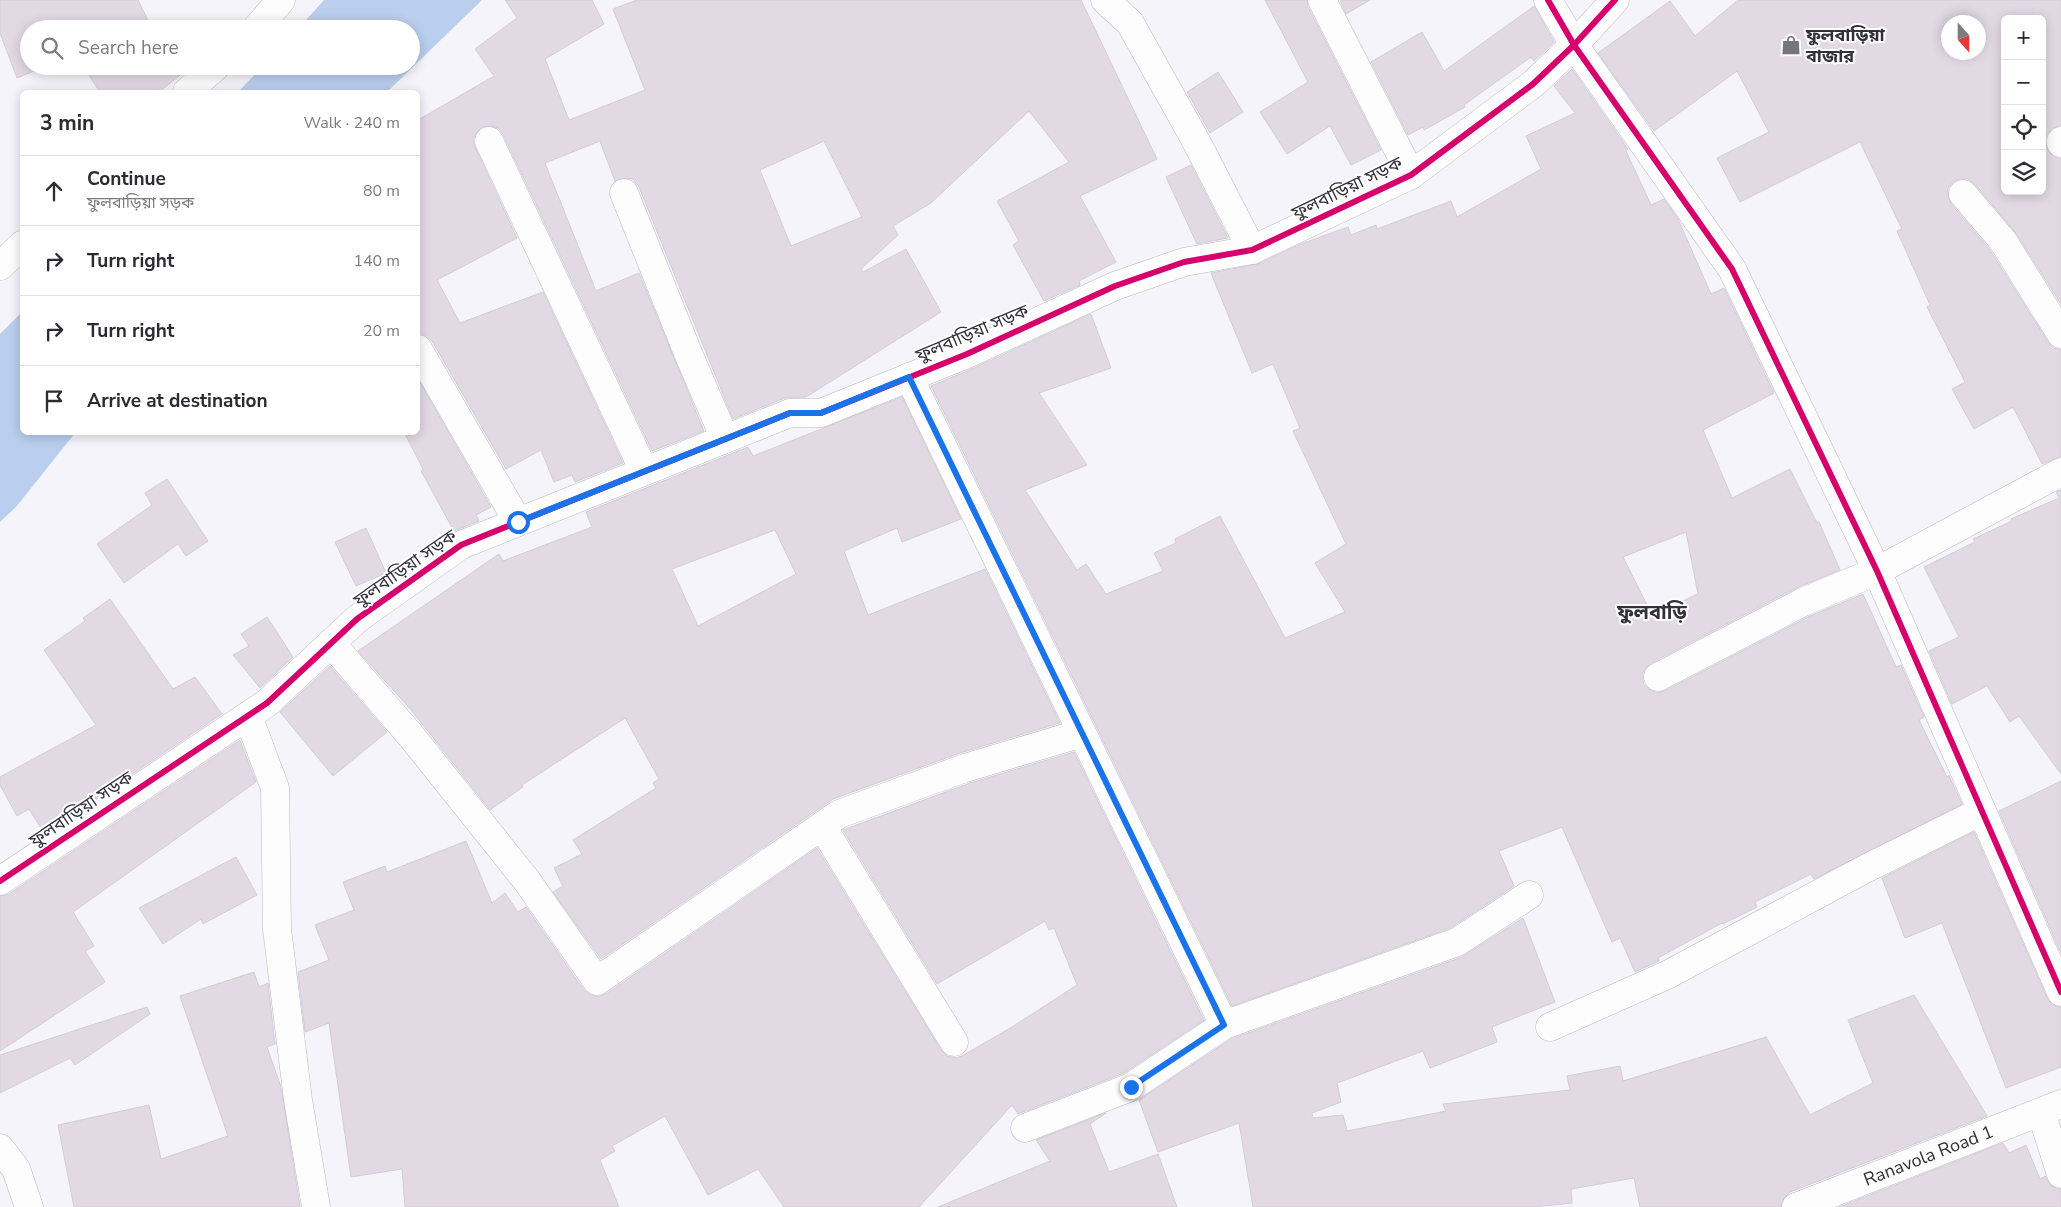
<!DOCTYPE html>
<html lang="en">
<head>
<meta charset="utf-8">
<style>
	:root { --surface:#fff; --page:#f2f2f3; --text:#2b2b33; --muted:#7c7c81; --line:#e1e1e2 }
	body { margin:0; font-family:"Nunito Sans","Noto Sans Bengali",sans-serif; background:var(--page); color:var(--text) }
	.controls { position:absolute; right:15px; top:15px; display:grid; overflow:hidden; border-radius:8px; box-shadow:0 2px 12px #0003 }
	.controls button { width:45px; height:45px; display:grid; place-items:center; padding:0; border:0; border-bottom:1px solid var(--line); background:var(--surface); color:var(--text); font:25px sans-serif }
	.compass { position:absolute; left:1941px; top:15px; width:45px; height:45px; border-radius:50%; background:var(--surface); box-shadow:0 2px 12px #0003; rotate:159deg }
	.stop { position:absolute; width:15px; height:15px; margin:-11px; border:4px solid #1a73e8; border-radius:50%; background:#fff }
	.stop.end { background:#1a73e8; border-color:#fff; box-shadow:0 1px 5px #0008 }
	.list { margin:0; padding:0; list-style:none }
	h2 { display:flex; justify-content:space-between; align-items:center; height:65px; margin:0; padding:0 20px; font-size:21px }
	h2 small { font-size:16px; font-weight:400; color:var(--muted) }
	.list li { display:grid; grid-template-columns:32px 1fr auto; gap:15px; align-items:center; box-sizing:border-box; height:70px; padding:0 20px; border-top:1px solid var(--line) }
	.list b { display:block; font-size:19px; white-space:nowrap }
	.list p { margin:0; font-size:16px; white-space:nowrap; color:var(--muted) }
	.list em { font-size:16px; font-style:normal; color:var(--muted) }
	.icon { flex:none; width:28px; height:28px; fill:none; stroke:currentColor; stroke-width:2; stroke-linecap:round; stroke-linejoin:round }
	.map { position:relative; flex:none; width:2061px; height:1207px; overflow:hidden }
	.search { position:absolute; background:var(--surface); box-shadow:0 2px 12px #0003; left:20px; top:20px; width:400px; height:55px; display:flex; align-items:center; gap:12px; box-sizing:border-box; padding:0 18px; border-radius:28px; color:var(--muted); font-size:19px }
	.panel { position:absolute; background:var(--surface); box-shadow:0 2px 12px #0003; left:20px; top:90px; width:400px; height:345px; border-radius:8px }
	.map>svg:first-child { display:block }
</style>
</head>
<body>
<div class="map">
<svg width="2061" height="1207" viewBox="0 0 2061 1207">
	<rect width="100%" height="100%" fill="#f5f4fb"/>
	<path fill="#baceee" d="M324 0H482L387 92H238L263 66H411V29H298Z
		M22 312V432L75 433 16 507 0 522V334Z"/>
	<path fill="#e2d9e4" stroke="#d1ced4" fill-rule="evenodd" d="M0 0H138L150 24 142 29H29V66H46L17 78 0 33Z
		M505 0H592L604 24 545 59 569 120 645 90 613 9 637 0H1081L1157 159 1080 196 1116 262 1079 281 1080 285 1044 301 1013 245 1019 241 997 201 1069 162 1029 111 931 203 893 226 898 235 861 269 863 272 906 249 941 312 806 397 785 398 733 419 639 187 633 179 626 178 615 181 600 141 545 163 596 291 639 273 704 431 652 451 503 134 498 128 491 126 482 127 476 133 473 140 475 147 517 238 437 280 460 323 543 292 623 463 575 482 572 475 554 482 541 450 506 469 432 341 425 335 418 333V120L494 76 475 49 517 18ZM824 141 862 217 791 246 760 170Z
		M1265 0H1307L1308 7 1381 150 1351 165 1330 126 1287 154 1260 112 1308 82Z
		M1340 0H1370L1346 14Z
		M1738 0H2061V125L2053 128 2047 134 2045 141 2048 151 2054 157 2061 159V304L2016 233 1975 184 1968 179H1960L1953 182 1948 188V196L1951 204 1990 250 2048 342 2053 348 2061 350V456L2042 464 2013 407 1974 429 1952 389 1965 382 1927 307 1930 305 1897 231 1902 229 1860 142 1740 202 1717 158 1769 132 1737 71 1654 131 1598 53 1670 1 1695 36ZM2005 19H2042V191H2005ZM1948 22H1978V52H1948Z
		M1534 6 1554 42 1534 61 1531 57 1464 105 1465 107 1424 130 1423 127 1408 135 1371 62 1422 32 1444 71Z
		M83 66H191L159 92H100Z
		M1572 69 1628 149 1626 151 1651 205 1664 199 1678 219 1711 294 1724 288 1774 393 1703 430 1732 498 1790 469 1817 523 1819 522 1840 570 1796 588 1651 663 1645 668 1642 676 1644 685 1650 690 1657 693 1665 691 1810 616 1863 594 1896 667 1901 665 1924 717 1919 720 1947 777 1949 775 1950 778 1962 804 1814 879 1811 874 1755 902 1757 907 1723 924 1722 923 1658 958 1659 961 1635 972 1620 938 1612 942 1562 827 1499 851 1514 886 1450 928 1232 1006 931 386 974 368 1091 314 1111 368 1039 393 1087 465 1025 490 1077 570 1086 564 1106 594 1163 571 1154 553 1176 543 1175 539 1220 516 1285 638 1345 612 1315 563 1346 544 1293 431 1300 428 1273 364 1252 373 1211 273 1258 264 1301 244 1348 227 1351 235 1376 225 1377 229 1451 201 1457 217 1541 169 1526 136 1575 113 1554 86ZM1686 532 1698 594 1652 615 1623 557Z
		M1218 72 1243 112 1210 133 1187 92Z
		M1191 165 1228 238 1197 244 1166 177Z
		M418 379 491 507 476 515 479 521 454 531 421 471 423 469 404 432H418Z
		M902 397 961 519 902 542 897 528 844 551 868 615 985 569 1060 723 960 753 833 799 601 959 553 892 563 886 554 868 582 854 573 840 656 788 653 783 659 779 625 718 522 785 523 787 490 810 412 711 358 651 499 554 503 561 592 527 586 512 748 447 753 456ZM775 530 796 574 698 626 672 569Z
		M167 479 208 541 186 556 178 544 124 583 97 544 152 505 145 493Z
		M2061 490V774L2019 716 2010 722 1987 686 1952 704 1929 651 1959 637 1924 567 1975 542 1973 539 2012 521 2011 519 2059 498 2056 492Z
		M366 528 386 573 356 586 335 542Z
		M110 599 173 689 195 677 222 714 44 833 29 809 17 816 0 785V777L96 725 44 650 85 621 83 618Z
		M267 617 293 657 260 688 233 655 249 646 241 634Z
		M330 666 387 732 333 776 280 712Z
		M240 740 256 782 73 912 94 946 85 951 105 982 0 1051V896L9 894Z
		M1074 752 1204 1020 1124 1073 1018 1114 1012 1105 919 1207H784L758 1169 708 1195 665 1116 612 1146 615 1151 600 1160 619 1207H405L402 1169 351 1177 329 1023 305 1032 298 972 329 960 315 925 354 910 343 882 385 866 387 872 466 841 492 903 505 893 518 912 526 907 584 990 590 995 598 997 606 994 817 848 941 1050 947 1056 955 1058 962 1056 1012 1027 1077 985 1054 928 1049 930 1045 921 937 984 843 830 970 783Z
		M2061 781V953L1999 811Z
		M1974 832 2047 998 2052 1005 2061 1007V1067L2006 1088 1942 923 1905 938 1882 878Z
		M236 857 257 895 203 924 201 919 163 944 139 908Z
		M1523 918 1555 1002 1492 1027 1497 1042 1430 1068 1423 1051 1337 1083 1341 1102 1312 1113 1313 1118 1343 1115 1347 1131 1446 1111 1443 1104 1570 1090 1567 1076 1620 1066 1623 1081 1766 1037 1810 1115 1873 1083 1848 1020 1914 995 1987 1116 1790 1192 1784 1198 1781 1207H1640L1634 1178 1571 1189 1572 1203 1534 1207H1253L1239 1123 1158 1152 1139 1100 1231 1039 1462 957Z
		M254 972 259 987 268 983 275 1044 267 1047 281 1087 300 1207H74L58 1125 149 1105 161 1159 228 1136 180 996Z
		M147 1007 150 1014 75 1065 70 1058 0 1093V1055Z
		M1106 1113 1090 1124 1109 1172 1158 1154 1177 1207H938L1050 1161 1036 1140Z
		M2003 1143 2009 1153 2026 1145 2040 1179 2045 1176 2051 1186 2061 1189V1207H1839Z"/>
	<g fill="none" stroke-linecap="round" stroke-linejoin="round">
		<defs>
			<g id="minor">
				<path d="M1105 0 1130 23 1196 141 1252 250"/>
				<path d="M1322 0 1411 175"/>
				<path d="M1548 0 1574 45 1732 269 1877 571 2061 992"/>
				<path d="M256 29 281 0"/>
				<path d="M187 92 216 66"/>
				<path d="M489 141 644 471"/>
				<path d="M2061 141V143"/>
				<path d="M624 193 688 353 725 439"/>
				<path d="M1963 194 2003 241 2061 334"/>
				<path d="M0 266 22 245"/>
				<path d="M418 349 518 522"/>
				<path d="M909 377 1224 1025 1457 942 1529 895"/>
				<path d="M331 643 412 737 527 881 597 981 839 814 965 768 1082 733"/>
				<path d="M1658 677 1803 602 1877 571 2061 472"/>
				<path d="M248 716 275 788 277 929 298 1100 316 1207"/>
				<path d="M822 826 954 1042"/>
				<path d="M0 881 267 703 357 619 461 545 790 413H821L967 354 1115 286 1184 262 1252 250 1411 175 1533 84 1574 45 1615 0"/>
				<path d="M1550 1027 1667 975 1867 868 1982 811"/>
				<path d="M2041 1112 2061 1174"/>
				<path d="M1025 1128 1131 1087 1224 1025"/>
				<path d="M0 1148 16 1169 29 1207"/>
				<path id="s1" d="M1796 1207 2061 1104"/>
			</g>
		</defs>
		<use href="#minor" stroke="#bab9c0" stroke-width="29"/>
		<use href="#minor" stroke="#fefdfe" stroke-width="28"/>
		<defs>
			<path id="cycleway" d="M1548 0 1574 45 1732 269 1877 571 2061 992
				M0 881 267 703 357 619 461 545 790 413H821L967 354 1115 286 1184 262 1252 250 1411 175 1533 84 1574 45 1615 0"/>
		</defs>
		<use href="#cycleway" stroke="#fff" stroke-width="9"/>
		<use href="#cycleway" stroke="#d6006c" stroke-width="6"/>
	</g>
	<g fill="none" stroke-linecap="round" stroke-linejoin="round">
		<path stroke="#1a73e8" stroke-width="6" d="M518 522 790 413H821L909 377 1224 1025 1131 1087"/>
	</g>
	<defs>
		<symbol id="shop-bare" viewBox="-9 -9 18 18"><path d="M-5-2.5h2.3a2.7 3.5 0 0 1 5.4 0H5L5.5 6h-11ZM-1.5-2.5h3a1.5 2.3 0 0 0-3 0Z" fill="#76757d" stroke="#fff" stroke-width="2.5" paint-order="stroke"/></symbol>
	</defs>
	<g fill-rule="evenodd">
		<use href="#shop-bare" x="1777" y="31" width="28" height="28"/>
	</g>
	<g text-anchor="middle" stroke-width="4" stroke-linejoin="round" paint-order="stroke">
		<g font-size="18" font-weight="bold" fill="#323039" stroke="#fff" text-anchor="start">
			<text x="1806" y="41">ফুলবাড়িয়া<tspan x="1806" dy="21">বাজার</tspan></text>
		</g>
		<g font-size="18" fill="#323039" stroke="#fff">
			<text transform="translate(1347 188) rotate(-26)" y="6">ফুলবাড়িয়া সড়ক</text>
			<text transform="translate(972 333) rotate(-23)" y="6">ফুলবাড়িয়া সড়ক</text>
			<text transform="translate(405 568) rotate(-35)" y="6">ফুলবাড়িয়া সড়ক</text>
			<text transform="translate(81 809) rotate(-34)" y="6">ফুলবাড়িয়া সড়ক</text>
			<text dy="6" stroke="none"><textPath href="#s1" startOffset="142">Ranavola Road 1</textPath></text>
		</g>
		<g font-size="20" font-weight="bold" fill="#323039" stroke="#fff">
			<text x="1652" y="619">ফুলবাড়ি</text>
		</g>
	</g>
</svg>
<div class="controls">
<button>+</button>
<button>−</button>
<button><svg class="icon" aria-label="locate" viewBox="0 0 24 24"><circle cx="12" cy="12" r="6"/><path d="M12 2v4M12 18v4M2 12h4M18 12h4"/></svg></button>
<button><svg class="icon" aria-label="layers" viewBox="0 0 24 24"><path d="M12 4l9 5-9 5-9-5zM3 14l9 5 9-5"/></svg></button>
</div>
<svg class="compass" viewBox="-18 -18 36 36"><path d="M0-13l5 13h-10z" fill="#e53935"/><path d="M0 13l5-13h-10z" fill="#7c7c81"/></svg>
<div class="stop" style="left:518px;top:522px"></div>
<div class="stop end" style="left:1131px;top:1087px"></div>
<div class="search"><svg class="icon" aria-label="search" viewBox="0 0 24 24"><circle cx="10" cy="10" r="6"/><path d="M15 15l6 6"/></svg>Search here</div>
<section class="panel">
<h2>3 min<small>Walk · 240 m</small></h2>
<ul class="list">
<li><svg class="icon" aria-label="ahead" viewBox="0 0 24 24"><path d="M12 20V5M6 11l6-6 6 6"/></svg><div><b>Continue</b><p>ফুলবাড়িয়া সড়ক</p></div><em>80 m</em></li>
<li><svg class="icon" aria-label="right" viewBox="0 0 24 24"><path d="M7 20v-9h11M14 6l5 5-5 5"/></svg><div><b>Turn right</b></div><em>140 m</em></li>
<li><svg class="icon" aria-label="right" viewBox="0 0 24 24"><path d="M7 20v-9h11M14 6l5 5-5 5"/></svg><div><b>Turn right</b></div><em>20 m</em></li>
<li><svg class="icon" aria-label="arrive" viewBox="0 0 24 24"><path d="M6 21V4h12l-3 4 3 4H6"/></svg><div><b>Arrive at destination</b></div></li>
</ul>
</section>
</div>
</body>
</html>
